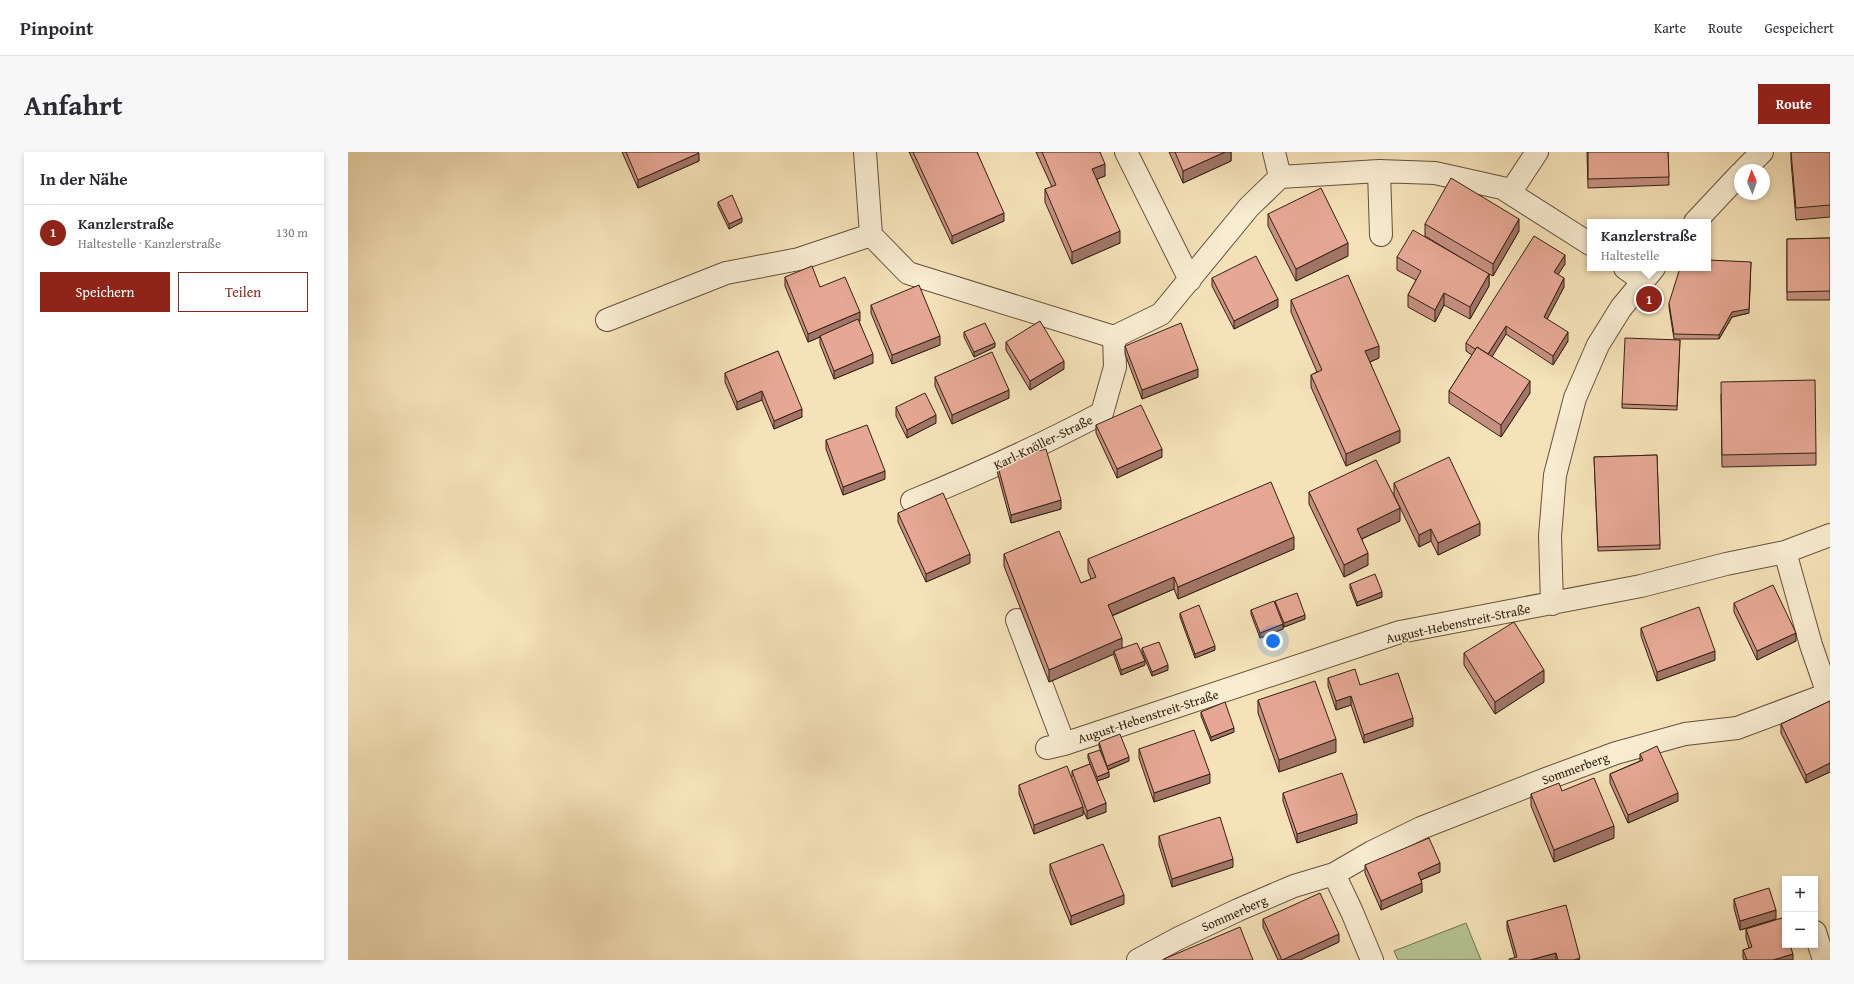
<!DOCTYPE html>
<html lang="de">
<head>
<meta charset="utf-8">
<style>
	:root { --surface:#fff; --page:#f7f7f7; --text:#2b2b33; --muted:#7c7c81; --line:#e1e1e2; --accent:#8f2418 }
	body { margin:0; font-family:"Gentium Book Plus",serif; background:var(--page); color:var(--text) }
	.controls { position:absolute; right:12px; bottom:12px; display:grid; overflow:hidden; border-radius:0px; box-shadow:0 2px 6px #0003 }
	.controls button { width:36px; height:36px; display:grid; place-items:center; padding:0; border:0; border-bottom:1px solid var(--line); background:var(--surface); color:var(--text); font:20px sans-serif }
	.compass { position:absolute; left:1386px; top:12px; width:36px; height:36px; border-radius:50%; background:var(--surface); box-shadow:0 2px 6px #0003; rotate:358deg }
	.you { position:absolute; left:925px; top:489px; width:14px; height:14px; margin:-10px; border:3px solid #fff; border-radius:50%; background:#1a73e8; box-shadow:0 0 0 6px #1a73e833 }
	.badge { display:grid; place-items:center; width:26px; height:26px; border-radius:50%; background:var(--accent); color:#fff; font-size:13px; font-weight:700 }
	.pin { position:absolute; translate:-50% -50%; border:2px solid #fff; box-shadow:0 1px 4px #0006 }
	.popup { position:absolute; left:1239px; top:67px; width:124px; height:52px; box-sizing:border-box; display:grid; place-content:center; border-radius:0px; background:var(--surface); filter:drop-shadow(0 1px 3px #0005); font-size:13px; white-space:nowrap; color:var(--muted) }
	.popup b { font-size:15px; color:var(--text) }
	.popup::after { content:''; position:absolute; left:50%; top:100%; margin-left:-8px; border:8px solid transparent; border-top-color:var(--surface) }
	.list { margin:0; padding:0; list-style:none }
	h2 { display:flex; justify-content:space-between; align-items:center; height:52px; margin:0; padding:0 16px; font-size:17px }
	h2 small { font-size:13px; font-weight:400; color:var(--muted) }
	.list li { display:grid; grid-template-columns:26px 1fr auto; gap:12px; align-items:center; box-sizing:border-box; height:56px; padding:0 16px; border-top:1px solid var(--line) }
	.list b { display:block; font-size:15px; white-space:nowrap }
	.list p { margin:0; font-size:13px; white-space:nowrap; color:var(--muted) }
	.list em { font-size:13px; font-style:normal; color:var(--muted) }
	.actions { display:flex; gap:8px; padding:12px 16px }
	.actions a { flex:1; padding:9px 0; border:1px solid var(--accent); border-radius:0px; text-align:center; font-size:14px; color:var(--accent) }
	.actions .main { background:var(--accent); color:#fff }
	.map { position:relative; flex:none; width:1482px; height:808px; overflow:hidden; border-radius:0px }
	header { display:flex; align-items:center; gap:24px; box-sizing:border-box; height:56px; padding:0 20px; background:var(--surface); border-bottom:1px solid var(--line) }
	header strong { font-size:19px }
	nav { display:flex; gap:22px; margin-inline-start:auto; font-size:14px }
	.intro { display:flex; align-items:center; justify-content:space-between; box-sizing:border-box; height:96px; padding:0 24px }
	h1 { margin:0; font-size:28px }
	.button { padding:10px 18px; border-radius:0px; background:var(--accent); color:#fff; font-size:14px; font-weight:700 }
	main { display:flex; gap:24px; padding:0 24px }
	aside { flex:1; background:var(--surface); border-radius:0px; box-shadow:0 2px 6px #0003 }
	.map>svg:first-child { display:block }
</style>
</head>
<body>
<header>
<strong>Pinpoint</strong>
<nav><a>Karte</a><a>Route</a><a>Gespeichert</a></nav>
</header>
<div class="intro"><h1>Anfahrt</h1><a class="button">Route</a></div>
<main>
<aside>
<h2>In der Nähe<small></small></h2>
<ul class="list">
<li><span class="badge">1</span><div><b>Kanzlerstraße</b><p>Haltestelle · Kanzlerstraße</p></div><em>130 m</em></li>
</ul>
<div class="actions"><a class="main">Speichern</a><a>Teilen</a></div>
</aside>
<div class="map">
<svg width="1482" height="808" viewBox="0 0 1482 808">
	<rect width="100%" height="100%" fill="#f5e2b8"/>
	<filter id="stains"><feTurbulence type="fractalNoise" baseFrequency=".005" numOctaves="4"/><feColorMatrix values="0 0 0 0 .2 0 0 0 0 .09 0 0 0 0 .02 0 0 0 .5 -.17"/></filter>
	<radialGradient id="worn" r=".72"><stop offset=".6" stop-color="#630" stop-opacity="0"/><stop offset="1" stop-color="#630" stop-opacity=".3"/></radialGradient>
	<path fill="#b6c493" stroke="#757254" d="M1118 771 1133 808H1050L1046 799Z"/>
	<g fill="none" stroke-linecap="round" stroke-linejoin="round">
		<defs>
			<path id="minor" d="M517 0 523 83 560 121 766 185 813 162 901 55 932 25 1031 19 1087 21 1154 36 1242 92
				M778 0 842 128
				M926 0 932 25
				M1396 18 1414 0
				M1031 19 1033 83
				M1162 41 1189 0
				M1347 70 1392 22
				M1277 116 1295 129
				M259 168 378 121 451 107 523 83
				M564 349C630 322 692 294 754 261L767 215 766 185
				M1204 452 1202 384 1207 323 1227 246 1250 193 1273 156 1306 116
				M669 468 716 592
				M699 596 716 592 1052 480 1293 434 1378 412 1437 400 1482 383
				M986 722 1004 760 1024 808
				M1467 780 1476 808
				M790 808 831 786 890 758 946 734 986 722 1024 700 1073 676 1198 627 1268 601 1337 582 1389 576 1480 542 1463 493 1437 400"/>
		</defs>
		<use href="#minor" stroke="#64513d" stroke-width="24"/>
		<use href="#minor" stroke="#f8ecd1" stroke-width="22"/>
	</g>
	<path fill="#c69080" stroke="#342114" d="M274 0H350L351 9 290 36Z
		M561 0H629L656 69 604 92Z
		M688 0H752L757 24 749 27 772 91 724 112 697 50V37L704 35Z
		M821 0H883V9L835 31Z
		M1239 0H1320L1321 33 1240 36Z
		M1443 0H1482V65L1448 68 1443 9Z
		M370 50 394 70 381 77 370 54Z
		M920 62 1000 104 948 129 920 74Z
		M1077 72 1171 79 1145 124 1141 122V134L1122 167 1096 153 1087 170 1060 155V143L1068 128 1049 118V105L1127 114 1077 84Z
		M1482 86V148H1439V87Z
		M1217 112 1210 122 1216 135 1199 167 1220 189 1205 213 1158 182 1144 204 1182 241 1153 285 1101 251V239L1124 203 1118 199V191Z
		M437 125 472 135 512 169H511L525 211 486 227 472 192V185L460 190 437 134Z
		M864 126 930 155 886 177 864 134Z
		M943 148 1031 206 1022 210 1052 290 998 314 963 235V223L969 220 943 160Z
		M1321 151 1401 161 1384 165 1371 187H1326L1321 155Z
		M523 153 592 193 544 212 523 161Z
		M616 180 647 195 626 205 616 185Z
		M1332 188 1329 258 1274 256V252Z
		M658 190 716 217 682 238 658 198Z
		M777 194 850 225 794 247 777 202Z
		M430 199 454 265 426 277 414 248 389 258 377 230V221Z
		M587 225 661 246 604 272 587 234Z
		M1373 242 1468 301V313L1374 315Z
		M548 255 588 271 559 286 548 264Z
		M748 273 814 305 769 326 748 281Z
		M478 288 537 327 495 343 478 297Z
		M1309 303 1312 397 1250 399 1246 305Z
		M649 311 713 357 663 371 649 319Z
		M1046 331 1132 383 1090 403 1083 389 1071 395 1046 343Z
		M961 340 1052 369 1014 387 1020 413 996 425 961 352Z
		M550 361 622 411 578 430 550 370Z
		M946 397 830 447 826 437 764 464 774 496 797 513 773 523 766 504V502L701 530 656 414V402L733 431 743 427 740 419V407Z
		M1002 432 1034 445 1009 454 1002 436Z
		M927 449 957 467 936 475 935 473V477L912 486 903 462V458L927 453Z
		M1386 451 1448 489 1409 508 1386 460Z
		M832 461 867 498 847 506 832 465Z
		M1293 476 1367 508 1309 529 1293 484Z
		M794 496 820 518 804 524 794 500Z
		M1116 501 1196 530 1147 562 1116 513Z
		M980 526 1012 533 1065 574 1016 591 1003 553 988 558 980 534Z
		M910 548 988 600 931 620 910 561Z
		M1482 549V620L1458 631 1433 581V572Z
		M853 560 886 580 863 589 853 564Z
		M751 590 781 609 760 618 761 625 749 629 758 660 739 667 735 658V663L686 682 671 642V633L724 625V619L742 612 740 606V602L754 603 751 594Z
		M791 597 862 631 806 650 791 606Z
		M1292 602 1330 649 1280 671 1262 631V622L1292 609Z
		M1214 639 1266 686 1206 710 1183 654V642Z
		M935 641 1009 671 949 691 935 649Z
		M811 684 885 715 824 735 811 693Z
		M702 712 776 752 723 773 702 721Z
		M1017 713 1092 720 1073 728 1074 740 1033 758 1017 721Z
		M1386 747 1428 767 1392 778 1386 756Z
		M915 767 991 790 952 808H930L915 775Z
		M1159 769 1232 808H1161L1167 806 1159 777Z
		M1398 777 1445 808H1396L1395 806V798L1401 796 1398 786Z"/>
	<path fill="#a17668" stroke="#342114" d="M877 0H883V9L835 31V19Z
		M351 1V9L290 36V28Z
		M757 12V24L744 29V17Z
		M656 61V69L604 92V84Z
		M394 66V70L381 77V72Z
		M1171 67V79L1145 124V112Z
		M772 79V91L724 112V100Z
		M1000 91V104L948 129V117Z
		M1217 103V112L1206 129V120Z
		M1403 110 1401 161 1384 165 1371 187V183Z
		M1141 122V134L1122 167V155Z
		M1216 126V135L1196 173V165Z
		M1096 141V153L1087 170V158Z
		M930 147V155L886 177V169Z
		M512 160V169L472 185V184V185L460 190V182Z
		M1158 174V182L1139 213V204Z
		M1220 180V189L1205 213V204Z
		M592 184V193L544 212V203Z
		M647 191V195L626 205V200Z
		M1031 194V206L1017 212V199Z
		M525 202V211L486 227V219Z
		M716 209V217L682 238V229Z
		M850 217V225L794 247V238Z
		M1182 229V241L1153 285V273Z
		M661 238V246L604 272V263Z
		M414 239V248L389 258V250Z
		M454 257V265L426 277V269Z
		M588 263V271L559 286V278Z
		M1052 278V290L998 314V302Z
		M814 297V305L769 326V317Z
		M537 319V327L495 343V335Z
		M713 348V357L663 371V363Z
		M1052 356V369L1009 389V377Z
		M1132 371V383L1090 403V391Z
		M1083 377V389L1071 395V383Z
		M946 385V397L830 447V435Z
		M1020 401V413L996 425V413Z
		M622 402V411L578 430V422Z
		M826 425V437L760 465V453Z
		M1034 440V445L1009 454V450Z
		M957 463V467L936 475V471Z
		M935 472V477L912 486V481Z
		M1448 481V489L1409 508V499Z
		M774 486V499H766V502L701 530V518Z
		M867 494V498L847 506V502Z
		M1367 499V508L1309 529V520Z
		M797 509V513L773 523V518Z
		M820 513V518L804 524V520Z
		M1196 518V530L1147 562V550Z
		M1003 544V553L988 558V549Z
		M1065 566V574L1016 591V583Z
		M886 576V580L863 589V585Z
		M988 587V600L931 620V608Z
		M781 605V609L759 618V614Z
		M1482 611V620L1458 631V623Z
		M761 620V625L749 629V625Z
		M862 622V631L806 650V641Z
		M1330 641V649L1280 671V663Z
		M758 651V660L739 667V659Z
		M735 655V663L686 682V673Z
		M1009 662V671L949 691V682Z
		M1266 674V686L1206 710V698Z
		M885 707V715L824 735V727Z
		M1092 711V720L1070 729V721Z
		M1074 731V740L1033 758V749Z
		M776 743V752L723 773V764Z
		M1428 758V767L1392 778V769Z
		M991 782V790L952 808H934Z
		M1208 801V808H1182Z
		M1445 802V808H1425Z"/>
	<path fill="#e6a895" stroke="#342114" d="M278 0H350L351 1 290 28Z
		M565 0H629L656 61 604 84Z
		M694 0H752L757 12 744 17 772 79 724 100 697 37 708 33Z
		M827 0H877L835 19Z
		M1240 0H1320L1321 25 1240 27Z
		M1443 0H1482V53L1448 56Z
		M1103 26 1171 67 1145 112 1077 72Z
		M973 36 1000 91 948 117 920 62Z
		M384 43 394 66 381 72 370 50Z
		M1065 78 1141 122 1122 155 1096 141 1087 158 1060 143 1073 119 1049 105Z
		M1186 84 1217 103 1206 120 1216 126 1196 165 1220 180 1205 204 1158 174 1140 202 1129 195 1127 197 1118 191Z
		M1482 86V139L1439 140V87Z
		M908 104 930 147 886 169 864 126Z
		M1360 108 1403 110 1401 157 1384 160 1371 183 1326 182 1321 151 1332 116H1360Z
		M464 114 472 135 497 125 512 160 460 182 437 125Z
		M1000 123 1031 194 1017 199 1052 278 998 302 963 223 974 218 943 148Z
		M571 133 592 184 544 203 523 153Z
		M510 167 525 202 486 219 472 184Z
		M692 169 716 209 682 229 658 190Z
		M637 171 647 191 626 200 616 180Z
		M833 171 850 217 794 238 777 194Z
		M1277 186 1332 188 1329 254 1274 252Z
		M1129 195 1182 229 1153 273 1101 239Z
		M430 199 454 257 426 269 414 239 389 250 377 221Z
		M644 200 661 238 604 263 587 225Z
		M1467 228 1468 301 1374 303 1373 230Z
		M577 241 588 263 559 278 548 255Z
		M793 253 814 297 769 317 748 273Z
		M519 273 537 319 495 335 478 288Z
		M698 297 713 348 663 363 649 311Z
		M1309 303 1312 393 1250 395 1246 305Z
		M1101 305 1132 371 1090 391 1083 377 1071 383 1046 331Z
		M1028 308 1052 356 1009 377 1020 401 996 413 961 340Z
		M923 330 946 385 830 435 826 425 760 453 774 486 701 518 656 402 711 379 733 431 748 425 740 407Z
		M595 341 622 402 578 422 550 361Z
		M1027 422 1034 440 1009 450 1002 432Z
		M1425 433 1448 481 1409 499 1386 451Z
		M949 441 957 463 936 471 927 449Z
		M926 449 935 472 912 481 903 458Z
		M851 453 867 494 847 502 832 461Z
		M1351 455 1367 499 1309 520 1293 476Z
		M1166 470 1196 518 1147 550 1116 501Z
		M811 490 820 513 804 520 794 496Z
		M789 491 797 509 773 518 766 499Z
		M1007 517 1012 533 1050 521 1065 566 1016 583 1003 544 988 549 980 526Z
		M967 529 988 587 931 608 910 548Z
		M1482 549V611L1458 623 1433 572Z
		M877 550 886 576 863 585 853 560Z
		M846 578 862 622 806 641 791 597Z
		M772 582 781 605 759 614 751 590Z
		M1309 594 1330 641 1280 663 1262 622 1295 608 1292 602Z
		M752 598 761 620 749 625 740 602Z
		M742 612 758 651 739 659 724 619Z
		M719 614 735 655 686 673 671 633Z
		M994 621 1009 662 949 682 935 641Z
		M1246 626 1266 674 1206 698 1183 642 1211 631 1214 639Z
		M872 665 885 707 824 727 811 684Z
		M1081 686 1092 711 1070 721 1074 731 1033 749 1017 713Z
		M755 692 776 743 723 764 702 712Z
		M1421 736 1428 758 1392 769 1386 747Z
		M972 741 991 782 934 808 915 767Z
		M1218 753 1232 806 1226 808H1210L1208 801 1182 808H1161V807L1169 805 1159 769Z
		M1434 766 1437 776V793H1442L1445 802 1425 808H1399L1395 798 1404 795 1398 777Z
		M892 775 905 808H817L816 807Z"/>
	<g text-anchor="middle" stroke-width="3" stroke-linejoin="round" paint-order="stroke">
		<g font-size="13" fill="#342114" stroke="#f8ecd1">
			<text transform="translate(695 290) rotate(-26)" y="5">Karl-Knöller-Straße</text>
			<text transform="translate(1110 471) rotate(-12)" y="5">August-Hebenstreit-Straße</text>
			<text transform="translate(800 564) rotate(-18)" y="5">August-Hebenstreit-Straße</text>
			<text transform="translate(1227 616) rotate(-20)" y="5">Sommerberg</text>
			<text transform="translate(886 761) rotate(-24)" y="5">Sommerberg</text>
		</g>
	</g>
	<rect width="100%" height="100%" filter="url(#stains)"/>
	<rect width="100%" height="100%" fill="url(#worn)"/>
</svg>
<div class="controls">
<button>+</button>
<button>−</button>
</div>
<svg class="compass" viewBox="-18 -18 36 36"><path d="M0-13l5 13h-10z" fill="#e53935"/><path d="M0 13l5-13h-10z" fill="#7c7c81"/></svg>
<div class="you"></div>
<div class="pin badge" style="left:1301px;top:147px">1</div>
<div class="popup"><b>Kanzlerstraße</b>Haltestelle</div>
</div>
</main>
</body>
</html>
